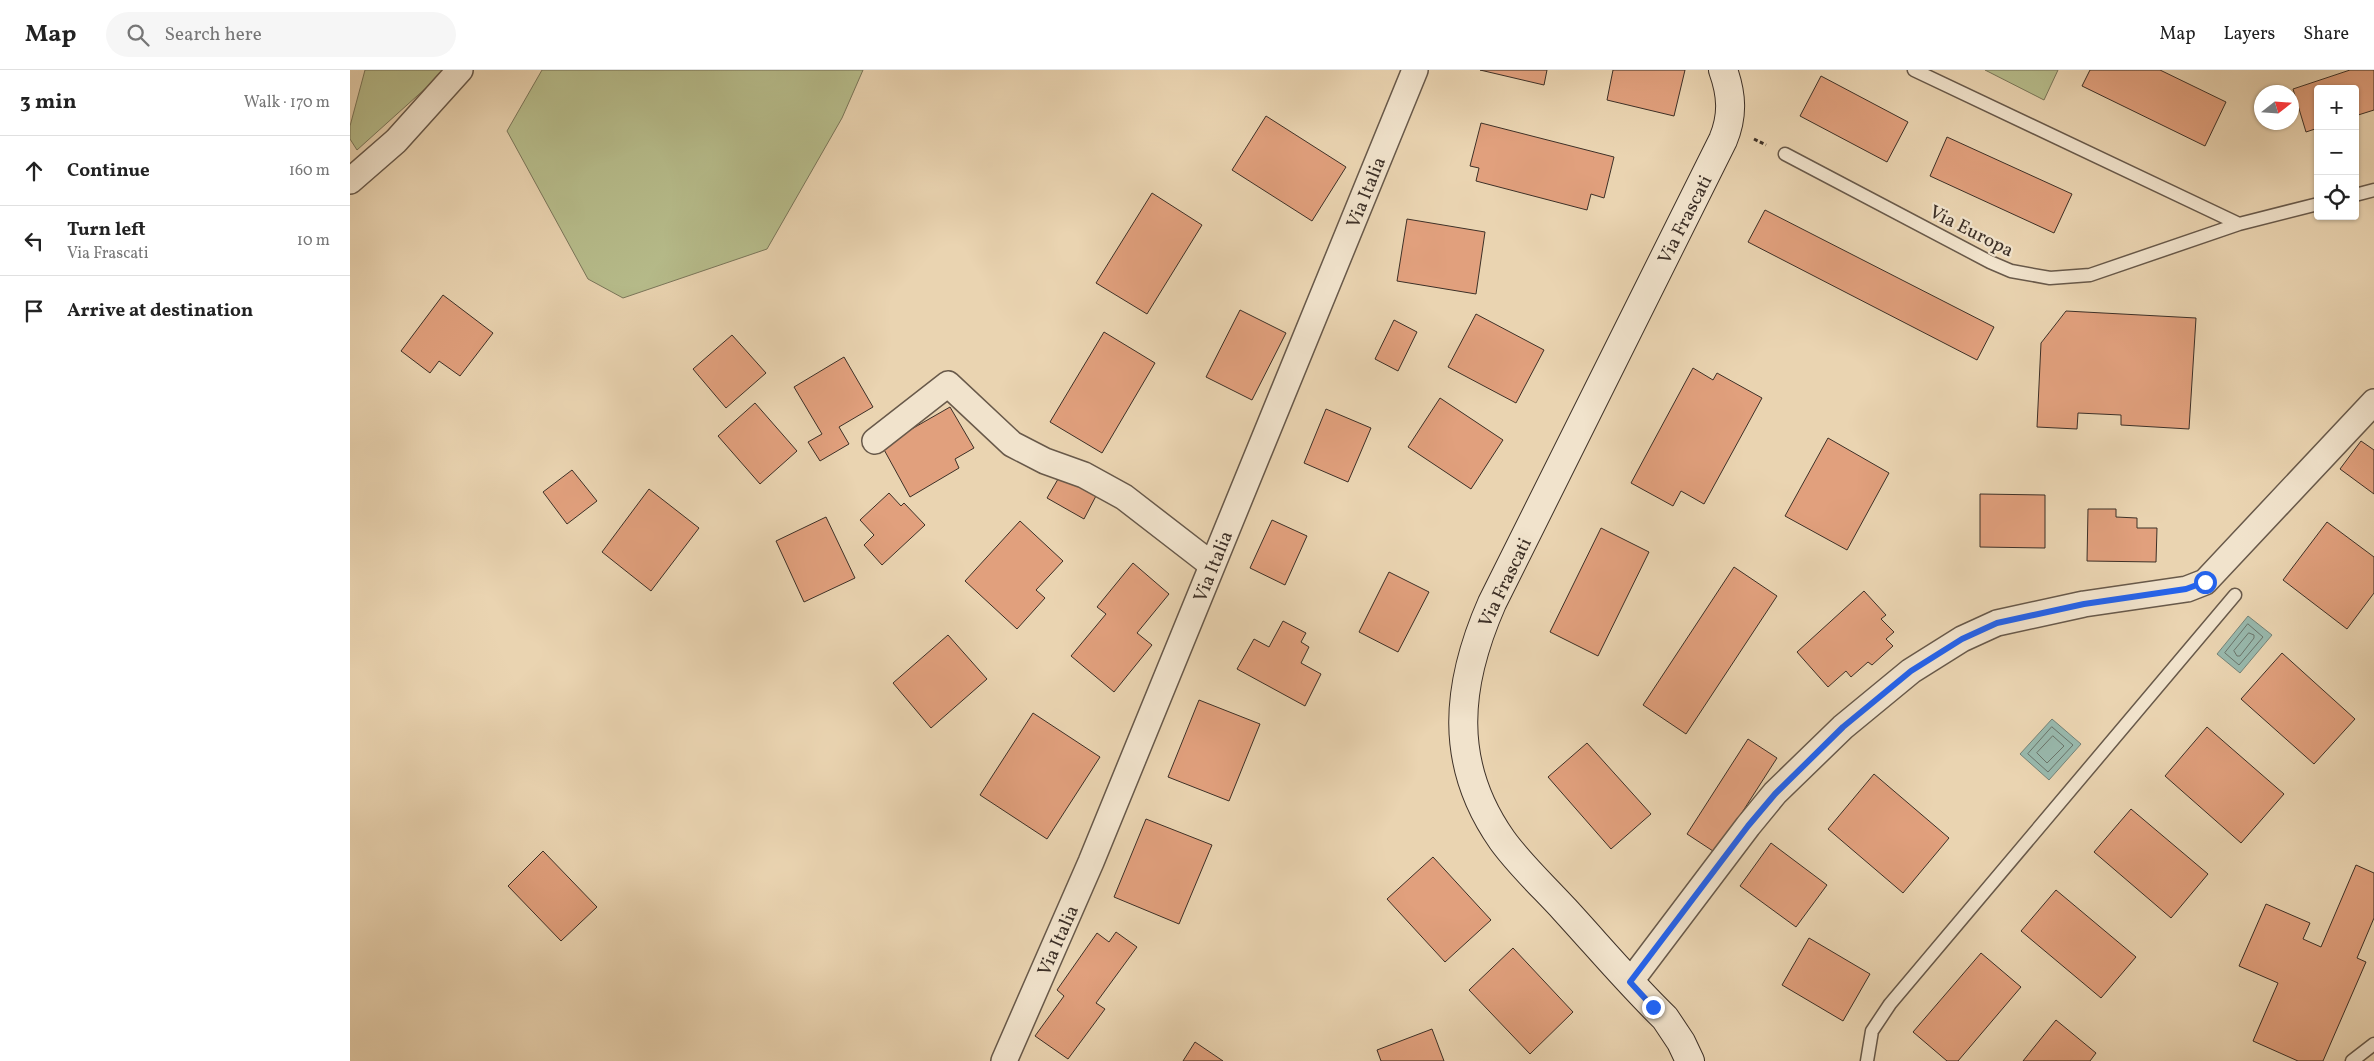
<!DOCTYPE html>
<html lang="en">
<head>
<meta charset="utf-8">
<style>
	:root { --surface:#fff; --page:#f6f6f6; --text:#222; --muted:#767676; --line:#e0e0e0 }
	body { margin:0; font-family:Vollkorn,serif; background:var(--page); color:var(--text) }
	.controls { position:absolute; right:15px; top:15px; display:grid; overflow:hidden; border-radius:5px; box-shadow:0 1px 4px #0004 }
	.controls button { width:45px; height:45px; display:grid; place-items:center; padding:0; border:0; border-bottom:1px solid var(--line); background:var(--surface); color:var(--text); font:25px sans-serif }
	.compass { position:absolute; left:1904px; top:15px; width:45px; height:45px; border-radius:50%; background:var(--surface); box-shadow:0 1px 4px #0004; rotate:73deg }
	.stop { position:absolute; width:15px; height:15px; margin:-11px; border:4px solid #2563eb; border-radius:50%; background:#fff }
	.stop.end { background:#2563eb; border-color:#fff; box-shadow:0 1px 5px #0008 }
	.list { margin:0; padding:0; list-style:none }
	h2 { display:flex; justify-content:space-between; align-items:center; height:65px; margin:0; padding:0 20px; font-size:21px }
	h2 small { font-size:16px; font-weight:400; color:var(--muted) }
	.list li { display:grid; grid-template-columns:32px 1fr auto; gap:15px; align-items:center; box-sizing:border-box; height:70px; padding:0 20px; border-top:1px solid var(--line) }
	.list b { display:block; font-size:19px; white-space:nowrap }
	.list p { margin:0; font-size:16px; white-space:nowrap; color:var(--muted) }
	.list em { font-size:16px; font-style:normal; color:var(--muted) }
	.icon { flex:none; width:28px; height:28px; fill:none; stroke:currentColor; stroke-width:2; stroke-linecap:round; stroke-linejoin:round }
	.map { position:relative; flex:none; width:2024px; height:991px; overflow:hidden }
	header { display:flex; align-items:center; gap:30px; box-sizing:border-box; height:70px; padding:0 25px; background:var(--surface); border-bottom:1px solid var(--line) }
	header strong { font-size:24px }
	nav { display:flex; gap:28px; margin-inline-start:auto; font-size:18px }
	.search { width:350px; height:45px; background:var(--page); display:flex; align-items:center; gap:12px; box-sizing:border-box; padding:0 18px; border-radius:28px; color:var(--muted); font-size:19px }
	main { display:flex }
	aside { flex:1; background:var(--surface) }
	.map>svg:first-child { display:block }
</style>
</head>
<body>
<header>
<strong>Map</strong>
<div class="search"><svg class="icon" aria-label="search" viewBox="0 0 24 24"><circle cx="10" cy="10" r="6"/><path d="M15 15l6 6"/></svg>Search here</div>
<nav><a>Map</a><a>Layers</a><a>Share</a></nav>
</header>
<main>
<aside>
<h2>3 min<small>Walk · 170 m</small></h2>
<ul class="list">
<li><svg class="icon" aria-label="ahead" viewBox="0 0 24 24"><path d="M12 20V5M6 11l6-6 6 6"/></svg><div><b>Continue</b></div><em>160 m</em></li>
<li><svg class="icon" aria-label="left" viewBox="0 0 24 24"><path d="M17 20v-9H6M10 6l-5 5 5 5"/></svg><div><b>Turn left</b><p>Via Frascati</p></div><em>10 m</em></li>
<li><svg class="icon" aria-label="arrive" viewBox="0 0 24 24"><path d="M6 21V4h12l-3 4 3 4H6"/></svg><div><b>Arrive at destination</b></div></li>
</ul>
</aside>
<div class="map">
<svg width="2024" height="991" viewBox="0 0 2024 991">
	<rect width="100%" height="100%" fill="#ead4b1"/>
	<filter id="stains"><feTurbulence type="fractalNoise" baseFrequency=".004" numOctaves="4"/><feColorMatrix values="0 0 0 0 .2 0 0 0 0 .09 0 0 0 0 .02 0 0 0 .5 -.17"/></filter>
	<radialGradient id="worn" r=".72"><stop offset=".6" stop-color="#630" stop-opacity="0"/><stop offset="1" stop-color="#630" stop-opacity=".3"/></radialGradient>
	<path fill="#b7bd8c" stroke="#7a765a" d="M15 0H93L87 8 7 80 0 69V56Z
		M192 0H513L492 48 417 179 273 228 238 209 157 61Z
		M1635 0H1708L1694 30Z"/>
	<path fill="#98b8ac" stroke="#748277" d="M1898 546 1922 565 1890 603 1867 584Z
		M1702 649 1731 674 1699 710 1670 684Z"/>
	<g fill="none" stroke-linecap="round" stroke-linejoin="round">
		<path stroke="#6a746a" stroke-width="1" d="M1898 554 1913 567 1889 595 1875 583Z
			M1899 563 1904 565V568L1890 586H1887L1884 581Z
			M1702 657 1723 675 1698 702 1678 684Z
			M1703 666 1714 676 1697 693 1687 683Z"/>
	</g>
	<path fill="#e1a07d" stroke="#3d3027" d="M1130 0H1197L1194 15Z
		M1263 0H1335L1324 46 1257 30Z
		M1740 0H1810L1876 32 1855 76 1732 16Z
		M2000 0H2024V40L2005 46V19H1968V58L1956 62 1943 19Z
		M1471 6 1558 52 1537 92 1450 46Z
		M916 46 996 97 962 151 882 100Z
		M1131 53 1264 87 1254 128 1241 124 1237 140 1126 111 1129 98 1120 96Z
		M1597 67 1722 124 1704 163 1580 106Z
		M802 123 852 155 797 244 746 213Z
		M1415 140 1644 257 1627 290 1398 172Z
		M1057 149 1135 162 1126 224 1047 211Z
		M93 225 143 263 110 306 89 291 80 303 51 281Z
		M890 240 936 263 902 330 856 307Z
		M1716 241 1846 248 1839 359 1771 355V345L1728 343 1727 359 1687 357 1691 273Z
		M1126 244 1194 280 1166 333 1098 297Z
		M1044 250 1067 262 1048 301 1025 289Z
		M754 262 805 293 752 383 700 352Z
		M382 265 416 303 376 338 343 299Z
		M494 287 523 337 489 357 499 374 470 391 458 372 472 364 444 317Z
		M1343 298 1363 310 1367 303 1412 328 1354 434 1331 421 1323 436 1281 413Z
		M1090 328 1153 370 1121 419 1058 377Z
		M405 333 447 381 410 414 368 366Z
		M600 337 624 378 605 389 609 398 560 427 532 376Z
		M976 339 1021 358 998 412 954 393Z
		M1478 368 1539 403 1497 480 1435 446Z
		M2011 371 2024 380V424L1990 399Z
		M222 400 247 431 217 454 193 422Z
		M711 404 747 424 734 449 697 428Z
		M299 419 349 458 301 521 252 482Z
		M539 423 551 436 554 433 575 455 532 495 514 475 524 465 510 450Z
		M1630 424 1695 425V478L1630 477Z
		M1738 439H1766V447L1787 448V458H1807L1806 492 1737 491Z
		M476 447 505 508 454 532 426 471Z
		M922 450 957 466 935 515 900 498Z
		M670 451 713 491 686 520 695 528 667 559 615 511Z
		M1977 452 2024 487V523L1997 559 1933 510Z
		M1251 458 1299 482 1248 586 1200 562Z
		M783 493 819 524 787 563 802 575 764 622 721 586 756 544 747 537Z
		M1384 497 1427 526 1336 664 1293 635Z
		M1039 502 1079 522 1048 582 1009 562Z
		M1514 521 1536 545 1531 549 1544 562 1536 569 1543 576 1522 595 1518 592 1501 607 1496 601 1478 617 1447 582Z
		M933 551 956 563 951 572 959 577 951 593 971 604 955 636 887 599 904 569 919 577Z
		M598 565 637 609 581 658 543 613Z
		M1932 583 2005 649 1964 694 1891 629Z
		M849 630 910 654 879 731 818 707Z
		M683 643 750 687 697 769 630 725Z
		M1857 657 1934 724 1891 773 1815 706Z
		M1398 669 1427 688 1366 783 1337 764Z
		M1237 673 1301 744 1261 779 1198 707Z
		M1524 704 1599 768 1553 823 1478 759Z
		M1781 739 1858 804 1821 848 1744 782Z
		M796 749 862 775 829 854 764 827Z
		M1421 773 1477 815 1446 857 1390 816Z
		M193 781 247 837 211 871 158 816Z
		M1083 787 1141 850 1095 892 1037 829Z
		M2006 795 2024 803V848L2007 888 2016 892 1973 991H1948L1903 971 1928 913 1889 896 1916 834 1960 853 1953 869 1971 877Z
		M1706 820 1786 887 1751 928 1671 861Z
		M766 862 787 877 746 933 755 939 718 989 685 966 714 926 707 920 747 863 759 872Z
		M1459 868 1520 904 1493 951 1432 915Z
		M1163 878 1223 942 1180 984 1119 920Z
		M1631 883 1671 917 1608 991H1597L1563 962Z
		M1706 950 1746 983 1740 991H1673Z
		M1082 959 1094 991H1031L1027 980Z
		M845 972 873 991H833Z"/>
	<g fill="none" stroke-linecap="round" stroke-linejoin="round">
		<defs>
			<path id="lane" d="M1564 0 1889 154
				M1435 84 1640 192 1661 201 1700 208 1740 205 1889 154 1968 134
				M2005 125 2024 120
				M1517 991 1522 961 1540 934 1885 525
				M2002 991 2024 974"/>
			<path id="street" d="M0 111 46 71 110 0
				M525 371 598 314 662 374 695 391 734 405 774 427 862 495
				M1280 912 1398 756 1425 723 1493 657 1561 601 1612 569 1647 553 1734 534 1837 519 1855 512 2024 332
				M654 991 741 792 1065 0"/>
			<path id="secondary" d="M1340 991 1331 972 1315 948C1280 914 1248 876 1215 840 1194 817 1170 795 1152 770 1098 693 1106 615 1142 533L1373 70C1383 46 1382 25 1373 0"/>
		</defs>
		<use href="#lane" stroke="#68594a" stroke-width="15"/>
		<use href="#street" stroke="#68594a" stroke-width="28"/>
		<use href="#secondary" stroke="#3d3027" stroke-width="30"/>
		<path stroke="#3d3027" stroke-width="3" stroke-dasharray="4 2.5" stroke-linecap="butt" d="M1404 69 1416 75"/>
		<use href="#lane" stroke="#f1e3cc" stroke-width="12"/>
		<use href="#street" stroke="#f1e3cc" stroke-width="25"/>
		<use href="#secondary" stroke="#f1e3cc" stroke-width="28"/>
	</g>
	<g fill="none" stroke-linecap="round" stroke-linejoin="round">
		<path stroke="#2563eb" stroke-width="6" d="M1303 937 1280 912 1398 756 1425 724 1493 657 1561 601 1612 569 1647 553 1734 534 1836 519 1855 512"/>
	</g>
	<g text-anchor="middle" stroke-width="4.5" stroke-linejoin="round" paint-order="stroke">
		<g font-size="19" fill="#3d3027" stroke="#f1e3cc">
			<text transform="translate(1015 122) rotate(-68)" y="7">Via Italia</text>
			<text transform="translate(1334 149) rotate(-63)" y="7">Via Frascati</text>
			<text transform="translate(1622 160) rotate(27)" y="7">Via Europa</text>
			<text transform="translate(862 496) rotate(-68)" y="7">Via Italia</text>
			<text transform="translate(1154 512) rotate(-64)" y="7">Via Frascati</text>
			<text transform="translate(707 870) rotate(-66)" y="7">Via Italia</text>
		</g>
	</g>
	<rect width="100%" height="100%" filter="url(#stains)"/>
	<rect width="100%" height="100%" fill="url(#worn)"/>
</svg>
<div class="controls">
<button>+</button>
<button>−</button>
<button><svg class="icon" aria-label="locate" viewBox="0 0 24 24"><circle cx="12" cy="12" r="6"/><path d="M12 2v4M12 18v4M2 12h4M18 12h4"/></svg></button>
</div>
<svg class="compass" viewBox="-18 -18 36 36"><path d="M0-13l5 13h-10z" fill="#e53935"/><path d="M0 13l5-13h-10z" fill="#767676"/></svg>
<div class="stop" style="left:1855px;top:512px"></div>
<div class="stop end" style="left:1303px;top:937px"></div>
</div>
</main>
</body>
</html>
